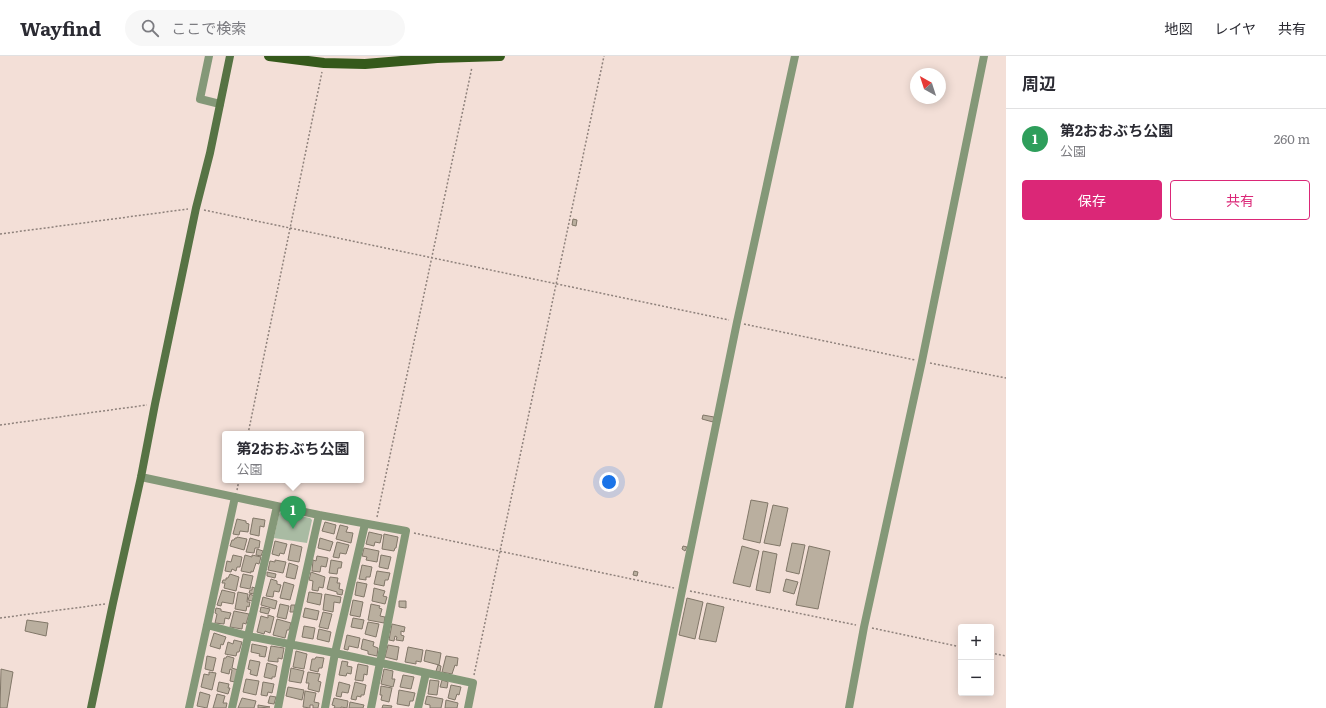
<!DOCTYPE html>
<html lang="ja">
<head>
<meta charset="utf-8">
<style>
	:root { --surface:#fff; --page:#f7f7f7; --text:#2b2b33; --muted:#7c7c81; --line:#e1e1e2; --accent:#db2777 }
	body { margin:0; font-family:Literata,"Noto Sans JP",serif; background:var(--page); color:var(--text) }
	.controls { position:absolute; right:12px; bottom:12px; display:grid; overflow:hidden; border-radius:4px; box-shadow:0 2px 10px #0003 }
	.controls button { width:36px; height:36px; display:grid; place-items:center; padding:0; border:0; border-bottom:1px solid var(--line); background:var(--surface); color:var(--text); font:20px sans-serif }
	.compass { position:absolute; left:910px; top:12px; width:36px; height:36px; border-radius:50%; background:var(--surface); box-shadow:0 2px 10px #0003; rotate:321deg }
	.you { position:absolute; left:609px; top:426px; width:14px; height:14px; margin:-10px; border:3px solid #fff; border-radius:50%; background:#1a73e8; box-shadow:0 0 0 6px #1a73e833 }
	.badge { display:grid; place-items:center; width:26px; height:26px; border-radius:50%; background:var(--accent); color:#fff; font-size:13px; font-weight:700 }
	.pin { position:absolute; translate:-50% -33px; filter:drop-shadow(0 1px 2px #0008) }
	.pin::after { content:''; position:absolute; top:21px; width:14px; height:12px; background:inherit; clip-path:polygon(0 0,100% 0,50% 100%) }
	.popup { position:absolute; left:222px; top:375px; width:142px; height:52px; box-sizing:border-box; display:grid; place-content:center; border-radius:4px; background:var(--surface); filter:drop-shadow(0 1px 3px #0005); font-size:13px; white-space:nowrap; color:var(--muted) }
	.popup b { font-size:15px; color:var(--text) }
	.popup::after { content:''; position:absolute; left:50%; top:100%; margin-left:-8px; border:8px solid transparent; border-top-color:var(--surface) }
	.list { margin:0; padding:0; list-style:none }
	h2 { display:flex; justify-content:space-between; align-items:center; height:52px; margin:0; padding:0 16px; font-size:17px }
	h2 small { font-size:13px; font-weight:400; color:var(--muted) }
	.list li { display:grid; grid-template-columns:26px 1fr auto; gap:12px; align-items:center; box-sizing:border-box; height:60px; padding:0 16px; border-top:1px solid var(--line) }
	.list b { display:block; font-size:15px; white-space:nowrap }
	.list p { margin:0; font-size:13px; white-space:nowrap; color:var(--muted) }
	.list em { font-size:13px; font-style:normal; color:var(--muted) }
	.actions { display:flex; gap:8px; padding:12px 16px }
	.actions a { flex:1; padding:9px 0; border:1px solid var(--accent); border-radius:4px; text-align:center; font-size:14px; color:var(--accent) }
	.actions .main { background:var(--accent); color:#fff }
	.icon { flex:none; width:22px; height:22px; fill:none; stroke:currentColor; stroke-width:2; stroke-linecap:round; stroke-linejoin:round }
	.map { position:relative; flex:none; width:1006px; height:652px; overflow:hidden }
	header { display:flex; align-items:center; gap:24px; box-sizing:border-box; height:56px; padding:0 20px; background:var(--surface); border-bottom:1px solid var(--line) }
	header strong { font-size:19px }
	nav { display:flex; gap:22px; margin-inline-start:auto; font-size:14px }
	.search { width:280px; height:36px; background:var(--page); display:flex; align-items:center; gap:10px; box-sizing:border-box; padding:0 14px; border-radius:22px; color:var(--muted); font-size:15px }
	main { display:flex }
	aside { flex:1; background:var(--surface) }
	.map>svg:first-child { display:block }
</style>
</head>
<body>
<header>
<strong>Wayfind</strong>
<div class="search"><svg class="icon" aria-label="search" viewBox="0 0 24 24"><circle cx="10" cy="10" r="6"/><path d="M15 15l6 6"/></svg>ここで検索</div>
<nav><a>地図</a><a>レイヤ</a><a>共有</a></nav>
</header>
<main>
<div class="map">
<svg width="1006" height="652" viewBox="0 0 1006 652">
	<rect width="100%" height="100%" fill="#f3dfd7"/>
	<path fill="#a9bba3" d="M282 456 310 462 312 464 307 487 274 482 279 458Z"/>
	<path fill="#baaf9f" stroke="#817768" d="M573 163 577 164 576 170 572 169Z
		M703 359 714 361 713 366 702 363Z
		M751 444 768 447 760 487 743 483Z
		M773 449 788 452 780 490 764 487Z
		M253 462 265 464 264 471 260 470 259 480 250 478Z
		M237 463 246 465V467L249 468 248 476 240 475 239 479 233 478Z
		M325 466 336 469 334 478 322 475Z
		M340 469 348 471 346 476 353 477 351 487 336 483Z
		M369 476 382 479 380 487 375 486 374 490 366 488Z
		M384 478 398 481 396 492H395L394 495 382 493Z
		M237 481 247 483 244 494 230 490 232 484H234L235 482H237Z
		M250 482 260 485 259 492H255L254 497 246 496Z
		M320 482 333 486 330 495 318 492Z
		M275 485 287 488 284 498 280 497 279 500 272 498Z
		M337 486 349 489 346 498 340 497 339 502 333 501Z
		M792 487 805 489 799 518 786 515Z
		M291 488 302 491 299 506 288 504Z
		M683 490 687 491 685 495 682 493Z
		M742 490 759 495 750 531 733 527Z
		M809 490 830 495 818 553 796 549Z
		M364 492 379 495 377 506 366 504 367 501 362 500Z
		M257 493 263 495 261 500 256 499Z
		M763 495 777 498 770 537 756 534Z
		M233 499 242 501 240 511H237L236 515 232 513 231 516 225 515 227 505 231 506Z
		M245 499 252 501V499L261 501 259 508 256 507 253 516 251 515V517L241 515Z
		M381 499 391 501 388 513 379 511Z
		M317 500 328 502 326 511 321 510 320 516 312 515 313 504 316 505Z
		M275 504 286 506 283 517 268 514 270 505 275 506Z
		M331 504 342 506 341 512H338L337 518 329 517Z
		M289 507 298 510 295 523 286 521Z
		M362 509 372 511 370 521H366V524L359 523Z
		M377 515 390 517 388 524H385L384 530 374 528Z
		M634 515 638 516 637 520 633 519Z
		M267 516 276 518 275 522 267 520Z
		M311 516 325 521 323 532 319 531 318 535 312 534 313 525 309 524Z
		M230 518 239 521 236 535 224 532 225 527H222L223 524H226V522H228Z
		M243 518 253 520 250 533 240 531Z
		M330 521 338 522 337 527H340L339 533 343 534 342 539 337 538V536L327 533Z
		M271 523 277 525V528L281 529 279 536 274 535 273 541 266 540Z
		M786 523 798 526 794 538 783 535Z
		M284 526 294 529 290 544 280 542Z
		M357 526 367 528 364 541 355 539Z
		M252 531 255 532 254 538 249 537 250 534H252Z
		M374 532 385 535 383 540 387 541 385 548 372 545Z
		M222 534 235 537 233 548 222 546 221 550 217 549Z
		M238 536 248 538 247 546H250L249 551 247 550 246 555 235 553Z
		M309 536 322 538 320 549 307 546Z
		M250 538 254 540 252 545 248 544Z
		M325 538 341 541 340 547 334 546 333 556 323 554Z
		M263 541 277 545 275 553 261 549Z
		M687 542 703 546 695 583 679 579Z
		M353 544 363 546 360 561 350 559Z
		M399 545H406V552L399 551Z
		M707 547 724 551 716 586 699 583Z
		M280 548 289 550 286 563 277 561Z
		M371 548 380 550 379 552 382 553 380 560 385 561 384 567 368 564Z
		M291 549H295L294 556H290Z
		M261 551 270 553 268 558 260 556Z
		M216 552 221 553V555L231 557 229 563 225 562 224 568 215 567 217 558 215 557Z
		M305 552 319 555 317 564 303 561Z
		M234 555 249 558 246 568 243 567 242 573 230 571Z
		M323 556 332 558 328 573 319 571Z
		M268 559 274 561 270 577 265 575 264 578 257 576 261 560 268 562Z
		M353 562 364 564 362 573 351 571Z
		M277 563 291 567 289 574H287L285 582 273 579Z
		M27 564 48 567 46 580 25 575Z
		M368 566 379 568 376 581 365 578Z
		M392 568 405 571 404 576 401 575V579L404 580 403 585 396 584 397 581 395 580 394 585 389 584Z
		M304 570 315 572 313 583 302 581Z
		M319 573 331 576 329 586 317 583Z
		M214 577 226 581 223 589 221 588 220 593 210 590Z
		M347 579 360 582 358 592 349 590 348 594 344 593Z
		M363 583 374 586 373 590 378 592 377 600 368 598V595L361 593Z
		M234 584 242 586 239 596H237L236 600 225 598 228 586 233 588Z
		M252 588 267 591 265 601 259 600 260 598 251 596Z
		M388 589 399 591 397 604 385 601Z
		M271 590 284 592 282 603 278 602V606L268 605Z
		M408 591 423 594 421 606 416 605V608L405 606Z
		M426 594 441 597 439 609 424 605Z
		M296 595 307 598 304 613 293 611Z
		M207 600 216 602 213 615 205 613Z
		M227 600 234 602 232 612 238 614 235 626 230 625 232 614 230 613 229 618 221 616 224 602H226Z
		M446 600 458 602 457 610 455 609 452 618 442 616Z
		M316 601 324 602 322 612H319L318 616 310 614 312 603H315Z
		M250 604 260 606 257 620 250 618 251 614 248 613Z
		M342 605 348 606 347 610 352 611 351 618 347 617 346 620 339 619Z
		M267 607 277 610 275 621H272V623L264 621Z
		M358 608 368 610 367 619 364 618 363 625 355 624Z
		M438 609 441 610 440 616 436 615Z
		M291 612 304 615 301 627 289 625Z
		M1 613 13 616 7 652H0Z
		M384 613 393 615 392 623H395L393 631 381 628Z
		M209 616 216 617 212 634 201 631 204 618 209 619Z
		M308 616 320 618 318 625 321 626 319 636 308 633 309 627H306Z
		M403 619 414 621 411 633 400 631Z
		M246 623 259 625 256 639 243 636Z
		M430 624 439 625 437 639 428 638Z
		M442 624 448 626 447 632 440 631Z
		M219 626 229 628 228 632H230L228 638 217 635Z
		M263 626 274 628 272 637 268 636 267 640 261 639Z
		M339 626 350 629 348 637 342 636 341 641 336 640Z
		M355 626 366 629 364 639H361V641L357 640 356 644 351 643Z
		M451 629 461 631 459 639 457 638 455 644 448 642Z
		M381 630 392 632 389 646 381 644 382 639H380Z
		M288 631 304 634 302 644 286 640Z
		M399 634 415 637 413 645H410L409 650 397 648Z
		M305 635 316 637 314 646 319 647 318 652H313V649H310V652L303 651Z
		M200 636 210 639 207 652 197 650Z
		M217 638 225 640 223 647H227L226 652H213Z
		M270 640 276 641 274 648 268 647Z
		M427 640 443 643 441 652H430V649L425 648Z
		M242 642 256 645 254 652H238Z
		M334 642 348 645 347 652 341 651V652H334L335 650 332 649Z
		M446 644 458 647 457 652H445Z
		M350 646 364 649 363 652H349Z
		M258 649 270 651 258 652Z
		M383 649 392 650 391 652H382Z"/>
	<g fill="none" stroke-linecap="round" stroke-linejoin="round">
		<path stroke="#8e817b" stroke-width="1.5" stroke-dasharray="2 2" stroke-linecap="butt" d="M204 154 729 264
			M0 178 188 153
			M744 268 915 304
			M930 307 1006 322
			M0 369 147 349
			M248 378 322 16
			M237 434 239 424
			M377 461 472 11
			M414 477 674 532
			M690 535 856 569
			M0 562 105 548
			M872 572 961 591
			M991 597 1006 600
			M474 619 604 0"/>
		<path stroke="#849878" stroke-width="8" d="M209 0 200 43 220 48
			M141 421 319 459 406 475 371 652
			M207 569 248 580 335 597 473 627 468 652
			M189 652 235 441
			M232 652 277 450
			M278 652 290 589 319 459
			M325 652 335 597 365 468
			M418 652 426 617
			M658 652 737 266 795 0
			M849 652 864 571 922 305 984 0"/>
		<path stroke="#567344" stroke-width="8" d="M91 652 113 547 141 421 155 348 196 152 210 97 230 0"/>
		<path stroke="#35591b" stroke-width="10" d="M269 0 324 7 365 8 437 2 500 0"/>
	</g>
</svg>
<div class="controls">
<button>+</button>
<button>−</button>
</div>
<svg class="compass" viewBox="-18 -18 36 36"><path d="M0-13l5 13h-10z" fill="#e53935"/><path d="M0 13l5-13h-10z" fill="#7c7c81"/></svg>
<div class="you"></div>
<div class="pin badge" style="left:293px;top:473px;background:#2e9e5b">1</div>
<div class="popup"><b>第2おおぶち公園</b>公園</div>
</div>
<aside>
<h2>周辺<small></small></h2>
<ul class="list">
<li><span class="badge" style="background:#2e9e5b">1</span><div><b>第2おおぶち公園</b><p>公園</p></div><em>260 m</em></li>
</ul>
<div class="actions"><a class="main">保存</a><a>共有</a></div>
</aside>
</main>
</body>
</html>
